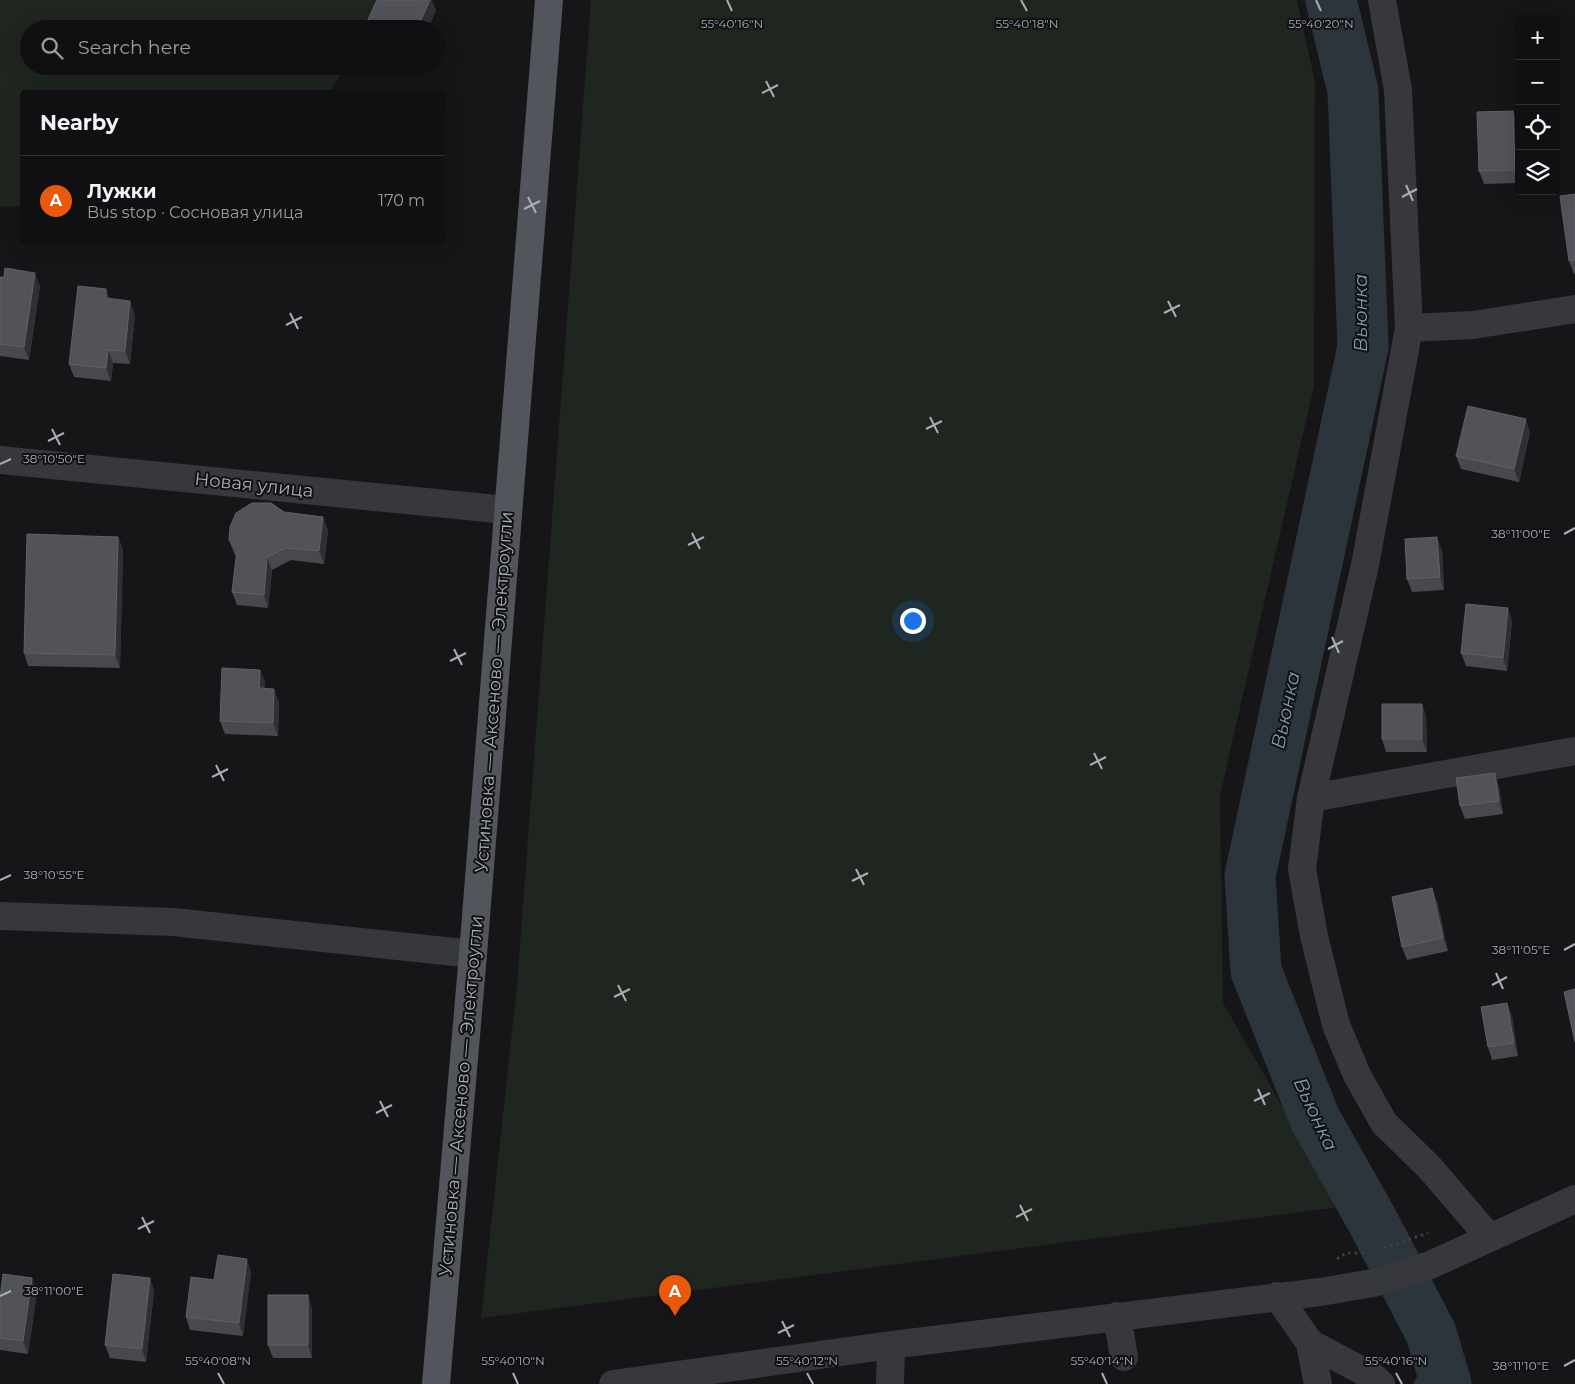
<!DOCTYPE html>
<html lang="en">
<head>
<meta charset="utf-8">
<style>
	:root { --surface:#101012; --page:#19191b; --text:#f1f3f6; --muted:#9c9d9f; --line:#303032; --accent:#ea580c }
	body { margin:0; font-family:Montserrat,sans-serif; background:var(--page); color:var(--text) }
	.controls { position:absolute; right:15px; top:15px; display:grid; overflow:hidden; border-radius:5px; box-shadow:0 5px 20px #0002 }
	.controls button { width:45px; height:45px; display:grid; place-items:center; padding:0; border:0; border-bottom:1px solid var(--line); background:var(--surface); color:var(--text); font:25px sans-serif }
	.you { position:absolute; left:912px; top:620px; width:18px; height:18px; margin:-12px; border:4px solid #fff; border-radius:50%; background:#1a73e8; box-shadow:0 0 0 8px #1a73e833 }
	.badge { display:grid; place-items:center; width:32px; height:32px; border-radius:50%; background:var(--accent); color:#fff; font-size:16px; font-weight:700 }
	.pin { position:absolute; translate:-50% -41px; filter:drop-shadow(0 1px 2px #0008) }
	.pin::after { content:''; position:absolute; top:26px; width:18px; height:15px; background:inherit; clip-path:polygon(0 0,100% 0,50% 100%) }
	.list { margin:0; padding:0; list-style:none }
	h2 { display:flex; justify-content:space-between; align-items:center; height:65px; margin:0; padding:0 20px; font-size:21px }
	h2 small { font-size:16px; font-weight:400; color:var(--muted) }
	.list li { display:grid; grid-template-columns:32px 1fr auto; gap:15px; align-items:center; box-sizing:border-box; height:90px; padding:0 20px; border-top:1px solid var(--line) }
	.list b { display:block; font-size:19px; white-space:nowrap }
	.list p { margin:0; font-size:16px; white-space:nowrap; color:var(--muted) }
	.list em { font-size:16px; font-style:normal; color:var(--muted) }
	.icon { flex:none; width:28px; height:28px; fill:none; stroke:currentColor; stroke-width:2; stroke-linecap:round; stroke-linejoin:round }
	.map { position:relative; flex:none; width:1575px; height:1384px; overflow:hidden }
	.search { position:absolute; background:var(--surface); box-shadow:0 5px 20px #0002; left:20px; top:20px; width:425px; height:55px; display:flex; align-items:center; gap:12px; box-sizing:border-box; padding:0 18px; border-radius:28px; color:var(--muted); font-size:19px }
	.panel { position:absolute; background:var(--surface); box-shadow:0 5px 20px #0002; left:20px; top:90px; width:425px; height:155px; border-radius:5px }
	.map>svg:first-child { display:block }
</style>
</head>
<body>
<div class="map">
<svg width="1575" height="1384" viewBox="0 0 1575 1384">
	<rect width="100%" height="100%" fill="#161618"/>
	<path fill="#1e261f" d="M0 0H378L365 29H29V66H347L329 92H22V207L0 206Z
		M591 0H1297L1315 82 1314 386 1220 795 1223 1003 1340 1207 481 1318 517 985Z"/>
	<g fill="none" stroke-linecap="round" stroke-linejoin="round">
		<path stroke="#2c353c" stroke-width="9" d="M1418 1384 1437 1352"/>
		<path stroke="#2c353c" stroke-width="51" d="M1331 0 1353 91 1363 347 1250 876 1256 971 1315 1119 1372 1220 1431 1333 1446 1384"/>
		<path stroke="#3d3f44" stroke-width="3" stroke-dasharray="2.5 4" stroke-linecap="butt" d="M1384 1248 1428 1233
			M1337 1259 1346 1253H1366"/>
		<path stroke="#37383d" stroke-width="28" d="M1382 0 1398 90 1409 328 1365 565 1311 798 1302 869 1314 936 1336 1025 1357 1075 1384 1123 1430 1168 1489 1237
			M1409 328 1473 325 1575 309
			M0 460 507 510
			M1311 798 1575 751
			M0 916 173 922 473 954
			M1277 1296 1310 1343 1318 1384
			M1117 1316 1124 1357
			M1310 1343 1372 1376 1381 1384
			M613 1384 891 1345 1320 1292 1373 1283 1428 1266 1575 1199
			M890 1384 891 1345"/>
		<path stroke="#53555c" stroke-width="28" d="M436 1384 473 954 549 0"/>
	</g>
	<path fill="#47494d" d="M1513 111 1518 124 1519 183 1484 184 1479 171Z
		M1575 194V274H1574L1569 261Z
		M0 277 40 286 29 360 0 356Z
		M110 299 135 314 130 364 113 363 111 381 74 377 69 364Z
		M1530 432 1519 482 1461 469 1456 456Z
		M284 512 328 530 324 564 291 560 272 570 268 608 237 605 232 592 236 556 234 553 229 540Z
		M118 537 123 550 120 668 28 666 24 653Z
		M1442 550 1444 590 1412 592 1407 579Z
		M1512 621 1507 671 1466 666 1461 653Z
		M260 670 265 683 264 689 279 702 278 736 225 734 220 721Z
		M1422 704 1426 716 1427 752H1386L1382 739Z
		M1499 786 1503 814 1465 819 1460 806Z
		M1437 901 1448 951 1407 960 1402 947Z
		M1507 1003 1512 1016 1518 1056 1492 1060 1488 1047Z
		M251 1272 243 1336 190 1330 186 1317Z
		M32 1278 37 1291 28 1354 0 1350V1298Z
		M150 1278 154 1291 146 1362 110 1358 105 1345Z
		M312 1308V1358H273L268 1345Z"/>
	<path fill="#2f3033" d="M430 0H432L436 11 428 29H417Z
		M1513 111 1518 124 1519 181 1515 170Z
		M35 273 40 286 29 360 24 347Z
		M106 289 111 302 106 298Z
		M130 301 135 314 130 364 125 351Z
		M108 350 113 363 111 381 106 368Z
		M1526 419 1530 432 1519 482 1514 469Z
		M323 517 328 530 324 564 319 551Z
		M118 537 123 550 120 668 115 655Z
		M1437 537 1442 550 1444 590 1440 577Z
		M267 557 272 570 268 608 264 595Z
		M1508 608 1512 621 1507 671 1503 658Z
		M260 670 265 683 263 701 259 688Z
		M274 689 279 702 278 736 273 723Z
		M1422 704 1426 716 1427 752 1422 739Z
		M1495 773 1499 786 1503 814 1499 801Z
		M1432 888 1437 901 1448 951 1443 938Z
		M1507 1003 1512 1016 1518 1056 1514 1043Z
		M247 1259 251 1272 243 1336 239 1323Z
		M32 1278 37 1291 28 1354 23 1341Z
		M150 1278 154 1291 146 1362 142 1349Z
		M308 1295 312 1308V1358L308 1345Z"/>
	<path fill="#525359" stroke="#5f6168" d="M377 0H430L417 29H371L365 26Z
		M1513 111 1515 170 1479 171 1477 112Z
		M1575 194V260L1569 261 1560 196Z
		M5 268 35 273 24 347 0 344V277H4Z
		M78 286 106 289V298L130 301 125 351 108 350 106 368 69 364Z
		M1468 406 1526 419 1514 469 1456 456Z
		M252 503H271L284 512 323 517 319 551 286 548 267 557 264 595 232 592 237 550 229 540 230 527 236 513Z
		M27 534 118 537 115 655 24 653Z
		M1437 537 1440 577 1407 579 1405 539Z
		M1466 604 1508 608 1503 658 1461 653Z
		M222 668 260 670 259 688 274 689 273 723 220 721Z
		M1382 704H1422V739H1382Z
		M1495 773 1499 801 1460 806 1456 778Z
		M1432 888 1443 938 1402 947 1392 897Z
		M1575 989V1042L1564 992Z
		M1507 1003 1514 1043 1488 1047 1481 1007Z
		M218 1255 247 1259 239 1323 186 1317 191 1277 214 1280Z
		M3 1274 32 1278 23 1341 0 1338V1298Z
		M113 1274 150 1278 142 1349 105 1345Z
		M268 1295H308V1345H268Z"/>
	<path fill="none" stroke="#a8adb8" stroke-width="2" d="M727 0 732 11M1021 0 1027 11M1316 0 1321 11M766 81 774 97M762 93 778 85M1406 185 1413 201M528 197 536 213M1402 197 1417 189M524 209 540 201M1168 301 1176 317M290 313 298 329M1164 313 1180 305M286 325 302 317M930 417 938 433M52 429 60 445M926 429 942 421M48 441 64 433M0 464 11 459M692 533 700 549M1564 534 1575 528M688 545 704 537M1332 637 1339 653M454 649 462 665M1328 649 1343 641M450 661 466 653M1094 753 1102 769M216 765 224 781M1090 765 1106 757M212 777 228 769M856 869 864 885M0 880 11 875M852 881 868 873M1564 950 1575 944M1496 973 1503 989M618 985 626 1001M1492 985 1507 977M614 997 630 989M1258 1089 1265 1105M380 1101 388 1117M1254 1101 1270 1093M376 1113 392 1105M1020 1205 1028 1221M142 1217 150 1233M1016 1217 1032 1209M138 1229 154 1221M0 1296 11 1291M782 1321 790 1337M778 1333 794 1325M1564 1366 1575 1360M218 1373 224 1384M513 1373 518 1384M807 1373 813 1384M1102 1373 1107 1384M1396 1373 1402 1384"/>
	<g text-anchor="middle" stroke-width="4" stroke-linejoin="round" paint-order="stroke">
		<g font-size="18" fill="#a8adb8" stroke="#111113">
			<text transform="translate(254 485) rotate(6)" y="6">Новая улица</text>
			<text transform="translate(494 692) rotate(-86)" y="6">Устиновка — Аксеново — Электроугли</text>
			<text transform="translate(461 1096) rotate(-85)" y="6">Устиновка — Аксеново — Электроугли</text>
		</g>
		<g font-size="19" font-style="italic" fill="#7f9bb3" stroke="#111113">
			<text transform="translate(1360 313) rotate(-90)" y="7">Вьюнка</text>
			<text transform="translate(1285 710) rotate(-78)" y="7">Вьюнка</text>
			<text transform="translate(1316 1114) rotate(65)" y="7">Вьюнка</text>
		</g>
	</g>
	<g font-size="12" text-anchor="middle" fill="#a8adb8" stroke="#111113" stroke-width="4" stroke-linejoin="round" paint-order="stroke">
		<text x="732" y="28">55°40'16"N</text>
		<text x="1027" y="28">55°40'18"N</text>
		<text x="1321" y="28">55°40'20"N</text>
		<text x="54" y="463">38°10'50"E</text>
		<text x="1521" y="538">38°11'00"E</text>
		<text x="54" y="879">38°10'55"E</text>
		<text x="1521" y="954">38°11'05"E</text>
		<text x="54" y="1295">38°11'00"E</text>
		<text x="218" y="1365">55°40'08"N</text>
		<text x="513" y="1365">55°40'10"N</text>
		<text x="807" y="1365">55°40'12"N</text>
		<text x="1102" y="1365">55°40'14"N</text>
		<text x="1396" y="1365">55°40'16"N</text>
		<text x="1521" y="1370">38°11'10"E</text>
	</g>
</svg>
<div class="controls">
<button>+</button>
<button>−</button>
<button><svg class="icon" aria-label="locate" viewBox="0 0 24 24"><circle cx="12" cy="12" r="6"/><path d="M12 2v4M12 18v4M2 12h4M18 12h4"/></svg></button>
<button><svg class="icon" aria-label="layers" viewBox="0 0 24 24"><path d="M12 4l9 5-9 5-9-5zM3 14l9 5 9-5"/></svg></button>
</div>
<div class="you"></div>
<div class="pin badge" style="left:675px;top:1316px">A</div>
<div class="search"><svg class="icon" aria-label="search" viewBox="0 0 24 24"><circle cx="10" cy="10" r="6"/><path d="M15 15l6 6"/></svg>Search here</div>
<section class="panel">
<h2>Nearby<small></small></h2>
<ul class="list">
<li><span class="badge">A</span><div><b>Лужки</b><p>Bus stop · Сосновая улица</p></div><em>170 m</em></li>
</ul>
</section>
</div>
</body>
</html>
